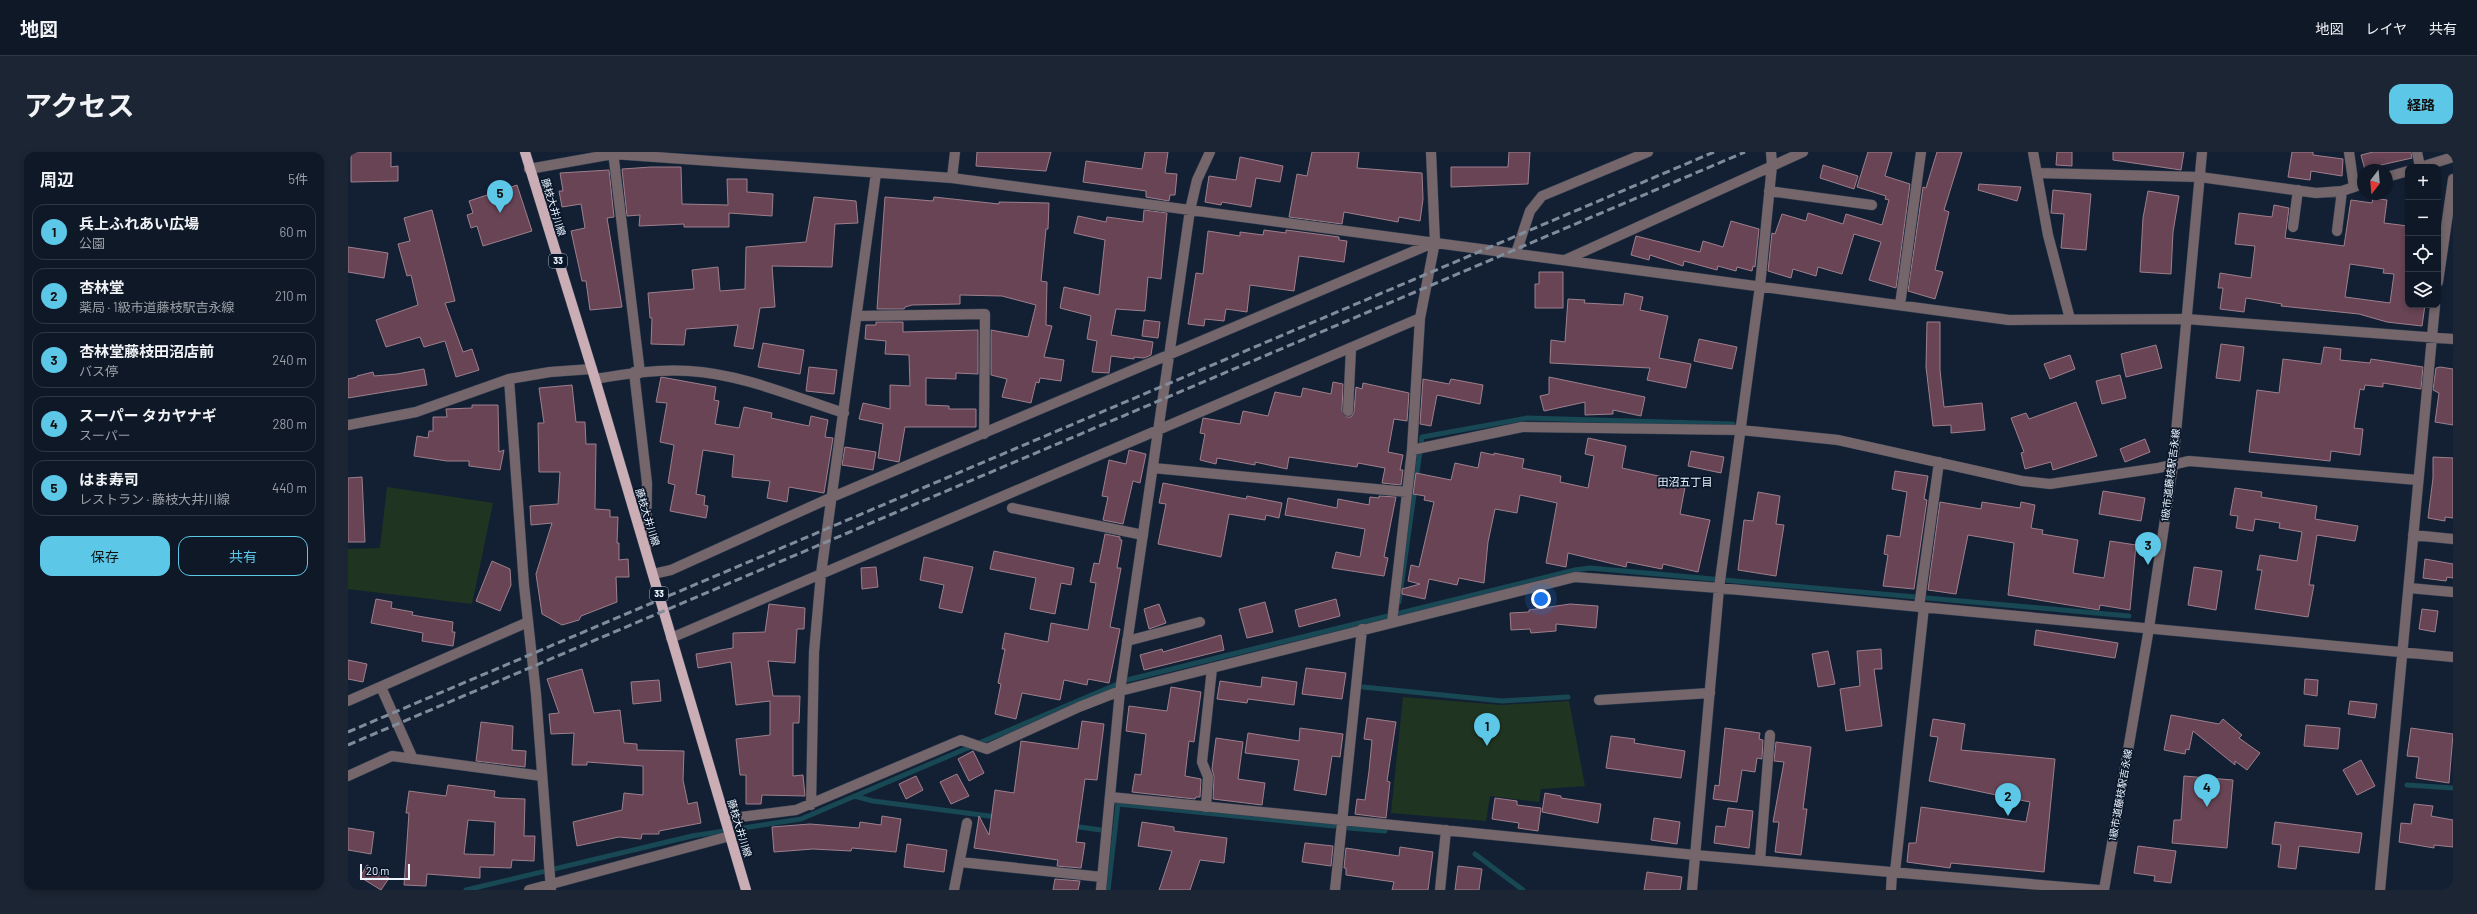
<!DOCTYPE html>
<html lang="ja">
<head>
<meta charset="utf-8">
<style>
	:root { --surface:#0e1827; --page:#1c2533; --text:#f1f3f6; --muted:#9ba0a7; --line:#2e3744; --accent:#5dc7e8 }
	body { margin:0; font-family:Barlow,"Noto Sans JP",sans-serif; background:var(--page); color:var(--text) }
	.controls { position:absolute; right:12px; top:12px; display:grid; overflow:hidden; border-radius:8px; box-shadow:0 2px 6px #0003 }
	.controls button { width:36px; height:36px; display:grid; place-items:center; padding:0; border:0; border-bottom:1px solid var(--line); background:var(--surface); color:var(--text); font:20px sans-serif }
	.compass { position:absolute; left:2009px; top:12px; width:36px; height:36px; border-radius:50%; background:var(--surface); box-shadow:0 2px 6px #0003; rotate:196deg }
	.scale { position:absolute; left:12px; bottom:10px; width:50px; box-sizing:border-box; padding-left:4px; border:2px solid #ecf4ff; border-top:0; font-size:11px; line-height:14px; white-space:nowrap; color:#ecf4ff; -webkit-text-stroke:3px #0a172a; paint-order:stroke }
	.you { position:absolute; left:1193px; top:447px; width:14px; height:14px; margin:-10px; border:3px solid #fff; border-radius:50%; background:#1a73e8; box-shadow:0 0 0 6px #1a73e833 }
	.badge { display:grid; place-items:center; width:26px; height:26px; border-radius:50%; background:var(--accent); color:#111; font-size:13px; font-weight:700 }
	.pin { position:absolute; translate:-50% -33px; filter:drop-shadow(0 1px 2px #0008) }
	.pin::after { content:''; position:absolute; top:21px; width:14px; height:12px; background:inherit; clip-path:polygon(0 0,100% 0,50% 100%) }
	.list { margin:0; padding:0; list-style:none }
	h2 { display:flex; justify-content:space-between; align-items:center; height:52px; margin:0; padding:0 16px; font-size:17px }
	h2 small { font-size:13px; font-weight:400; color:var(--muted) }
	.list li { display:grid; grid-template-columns:26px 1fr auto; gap:12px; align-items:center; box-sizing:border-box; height:56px; margin:0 8px 8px; padding:0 8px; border:1px solid var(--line); border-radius:12px }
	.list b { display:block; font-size:15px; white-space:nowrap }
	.list p { margin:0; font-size:13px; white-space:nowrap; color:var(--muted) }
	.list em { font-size:13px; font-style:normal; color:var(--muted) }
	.actions { display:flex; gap:8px; padding:12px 16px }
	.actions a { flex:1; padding:9px 0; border:1px solid var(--accent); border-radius:12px; text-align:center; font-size:14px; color:var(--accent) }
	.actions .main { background:var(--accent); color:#111 }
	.icon { flex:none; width:22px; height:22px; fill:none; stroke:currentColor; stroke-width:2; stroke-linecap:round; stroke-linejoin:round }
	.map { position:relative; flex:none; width:2105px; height:738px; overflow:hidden; border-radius:12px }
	header { display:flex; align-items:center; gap:24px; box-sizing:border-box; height:56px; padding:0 20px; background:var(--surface); border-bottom:1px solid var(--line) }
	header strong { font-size:19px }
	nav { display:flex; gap:22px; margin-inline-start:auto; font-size:14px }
	.intro { display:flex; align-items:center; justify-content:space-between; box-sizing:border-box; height:96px; padding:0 24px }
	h1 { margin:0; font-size:28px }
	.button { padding:10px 18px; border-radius:12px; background:var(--accent); color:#111; font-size:14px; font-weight:700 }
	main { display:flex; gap:24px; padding:0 24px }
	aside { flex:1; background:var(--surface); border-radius:12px; box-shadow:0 2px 6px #0003 }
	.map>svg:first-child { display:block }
</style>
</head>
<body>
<header>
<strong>地図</strong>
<nav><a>地図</a><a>レイヤ</a><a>共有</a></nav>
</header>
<div class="intro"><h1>アクセス</h1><a class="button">経路</a></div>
<main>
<aside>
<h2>周辺<small>5件</small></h2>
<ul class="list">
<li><span class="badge">1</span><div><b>兵上ふれあい広場</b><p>公園</p></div><em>60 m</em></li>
<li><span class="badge">2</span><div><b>杏林堂</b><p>薬局 · 1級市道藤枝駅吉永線</p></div><em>210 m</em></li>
<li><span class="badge">3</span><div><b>杏林堂藤枝田沼店前</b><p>バス停</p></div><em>240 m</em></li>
<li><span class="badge">4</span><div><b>スーパー タカヤナギ</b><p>スーパー</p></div><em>280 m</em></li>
<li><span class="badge">5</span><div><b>はま寿司</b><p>レストラン · 藤枝大井川線</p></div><em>440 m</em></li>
</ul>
<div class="actions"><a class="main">保存</a><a>共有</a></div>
</aside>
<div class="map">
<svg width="2105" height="738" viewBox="0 0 2105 738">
	<rect width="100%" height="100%" fill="#132034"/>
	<path fill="#203521" d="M39 335 145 351 124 452 0 437V397L32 396Z
		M1055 545 1153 553 1221 549 1237 634 1193 637 1191 650 1142 644 1138 669 1043 661Z"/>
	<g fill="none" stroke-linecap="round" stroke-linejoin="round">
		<path stroke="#174854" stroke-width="5" d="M1051 450 1074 285 1179 266 1385 272
			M1015 535 1154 549 1220 545
			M2059 633 2105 636
			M506 644 525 649 649 665
			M724 674 760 679
			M1001 676 1037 679
			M1127 702 1175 738
			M118 738 344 684 453 667 779 528 1227 418 1242 416 1781 464
			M760 738 770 652 986 674"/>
	</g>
	<path fill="#684455" stroke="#9d7f8c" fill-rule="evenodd" d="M3 0H43V15L50 14V29L3 30Z
		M629 0H703L698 19 628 14Z
		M797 0H820L817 21 829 22 827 43H822L821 49 798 45V39L735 30 738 9 794 17Z
		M964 0H1011L1009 16 1074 21 1075 47 1072 69 1051 65 1050 70 996 60 994 72 941 65 949 22 959 24Z
		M1161 0H1182L1180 32 1103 35V15H1160Z
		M1520 0H1544L1537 24 1562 32 1548 136 1521 128 1533 90 1506 82 1494 122 1470 115 1468 124 1445 117 1443 126 1420 119 1424 81 1427 82 1434 62 1458 69 1460 61 1495 72 1498 62 1534 73 1541 48 1537 47 1538 44 1509 35Z
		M1589 0H1614L1596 58 1601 60 1587 118 1595 120 1587 147 1560 139 1575 35 1578 36Z
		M1709 0H1724V14L1708 13Z
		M1765 0H1836L1833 18 1765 8Z
		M1944 0H1965V3L1995 7 1994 24 1963 19 1962 28 1940 25Z
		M2025 0H2063L2064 6 2033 13 2034 18H2017L2013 3Z
		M892 5 935 14 932 30 908 26 903 55 874 50 873 53 857 50 861 24 888 28Z
		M1475 13 1510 24 1506 37 1472 26Z
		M303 15H333L334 52 380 53 379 27H399V40L425 42 424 64 381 61V75H336V72L291 74 292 63 279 64 274 17Z
		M261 18 266 65 259 66 274 155 242 158 238 129H234L223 79 237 76 233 52 214 55 211 39H215L212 21Z
		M1631 32 1673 35 1669 49 1630 38Z
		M169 33 184 79 135 94 129 74 123 76 119 63 125 61 121 49Z
		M1705 38 1743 42 1738 98 1713 96 1716 62 1703 61Z
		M1800 39 1831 44 1825 80 1823 122 1792 120 1795 66Z
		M466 45 508 49 510 71 487 72 484 115 424 114 427 155 412 156 405 197 386 194 390 173 338 177 336 193 303 192 304 166H302L300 141 346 137 344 118 370 115 372 139 397 137 398 95 458 90Z
		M537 45 585 49 586 45 651 52V50L701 51 700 77H698L693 129 699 130 698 173 704 174 696 205 716 208 713 229 692 226 691 231 688 230 683 251 654 245 659 227 643 223V178L680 185 688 153 654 144 612 143V152L564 153 557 155 556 157H529Z
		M2025 46 2039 48 2036 71 2060 74 2058 101H2060V153H2077L2074 174 2039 170 2011 162 1933 154 1934 152 1898 146 1896 160 1872 157 1875 136H1870L1872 121 1903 126 1907 94 1887 92 1891 61 1924 65 1926 53 1941 56 1937 86 1996 94 2003 48 2024 51ZM2002 112 2036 117 2035 121 2046 122 2042 151 1997 145Z
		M84 58 107 149 97 151 115 200 124 197 131 218 108 225 97 189 76 195 72 185 38 195 28 168 70 153 63 123 59 124 50 92 62 89 56 66Z
		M796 58 819 61 813 127 800 125 797 159 768 157 763 183 805 190 803 203 796 206 786 205V207L763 204 761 221 744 220 749 189 739 187 743 164 712 156 716 135 751 143 757 88 726 81 730 64 758 70 759 65 795 70Z
		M1383 69 1411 77 1407 115 1405 114 1404 119 1389 115 1388 119 1370 114 1369 118 1336 109 1335 114 1302 103 1301 108 1283 103 1288 84 1352 100 1355 89 1375 95Z
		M916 78 938 81V78L991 85V88L999 89 996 110 951 104 946 139 902 133 899 160 878 157 876 169 857 167 856 174 840 172 848 121 855 122 860 79 892 84V80L915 83Z
		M0 95 40 101 36 126 0 120Z
		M1191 120H1215V156H1187V132H1191Z
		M1277 141 1295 145 1292 158 1320 164 1311 206 1343 212 1338 236 1299 228 1302 216 1202 211 1203 188 1217 190 1220 147 1237 148 1236 151 1275 153Z
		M796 168 812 170 810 186 794 184Z
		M528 170H555V180L630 178V222L608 221V227L578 226V253L601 254V257H628V275H557L551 310 530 306 535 272 511 267 515 251 542 257V233L562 234 561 203 537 202 538 189 517 187 518 173H528Z
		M1579 170H1592V218L1596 255 1634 251 1637 278 1603 281V273L1585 274 1578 215Z
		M1351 187 1389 195 1384 217 1346 209Z
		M415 191 456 198 452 222 410 215Z
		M1873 192 1896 195 1892 229 1868 226Z
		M1808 193 1814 216 1778 225 1773 202Z
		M1976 195 1993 197 1992 208 2022 211 2023 207 2075 215 2073 237 2035 231V235L2017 233 2016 238 2012 237 2006 276 2015 277 2012 303 1983 299 1982 309 1901 300 1909 238 1931 241 1935 207 1973 212Z
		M1722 203 1727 217 1702 227 1696 212Z
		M461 215 489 218 486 242 458 239Z
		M2092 215 2105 217V273L2087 270 2091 241 2085 238 2088 216Z
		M76 217 79 233 0 246V227L9 225V224L25 220 26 224 49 222Z
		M1772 223 1778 246 1754 252 1748 229Z
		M313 225 368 235 366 248 371 249 367 272 391 276 396 255 424 261 423 266 461 274 463 264 480 268 477 285 485 286 476 341 441 335 439 350 419 346 422 329 384 325 386 303 355 298 348 342 357 344 356 353 360 354 358 366 322 359 327 333 320 331 326 293 312 290 319 251 308 250Z
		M1201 225 1297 245 1293 264 1265 258V262L1237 263V250L1196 259 1192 244 1201 242Z
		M1075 227 1101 232 1103 227 1135 233 1132 252 1089 243 1083 274 1072 272Z
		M985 230 995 232 994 259 999 265H1003L1006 260 1008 235 1014 237 1015 231 1061 241 1059 269 1046 267 1040 300 1055 303 1052 318H1055L1053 333 1034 331 1037 316 1010 311 1009 315 941 305 939 317 907 310V313L869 306 868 312 852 308 857 282 852 281 855 266 892 272 895 259 920 264 927 240 953 245 955 236 983 242Z
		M224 233 228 270H237L238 292H248L247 357 262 358V365H270L269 391H271V408L280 407 281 425H268L269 450 233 464 231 468 214 473 194 462 188 422 204 371 183 373 182 354 210 352 212 320H191L190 271H196L191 236Z
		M1728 250 1749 304 1705 318 1703 310 1677 317 1673 301 1676 300 1663 266 1678 261 1681 267Z
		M124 253H150L151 300 156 298 152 318 121 314V309H99L66 304 69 284 80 286 81 279H85V265H99L98 257 124 256Z
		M1240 286 1278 294 1274 316 1338 330 1332 362 1362 368 1350 420 1315 412 1314 417 1279 410 1278 415 1220 401 1218 415 1198 411 1209 351 1172 343 1169 361 1147 357 1140 390 1136 431 1111 426 1109 433 1081 427 1077 447 1054 442V437L1072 432 1060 429 1063 413 1071 415 1086 350 1076 348 1077 344 1065 342 1068 321 1103 328 1107 311 1130 316 1133 300 1146 303V301L1176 307 1174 316 1213 324 1212 330 1240 336 1246 304 1237 302Z
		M1797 287 1802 300 1777 310 1772 297Z
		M497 295 528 300 525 318 494 313Z
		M781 298 798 302 792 331 785 329 775 372 755 368 760 345 754 344 761 308 778 312Z
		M1343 299 1376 305 1373 321 1340 314Z
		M2085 305 2105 306V366L2097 365V369L2080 366 2085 326Z
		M1547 319 1580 324 1576 347 1579 348 1566 437 1535 434 1540 403 1536 402 1539 383 1552 385 1559 340 1544 337Z
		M14 325 17 390H0V326Z
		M815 331 898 347 899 344 934 351 931 366 918 363 917 368 881 362 873 405 810 392 818 352 811 351Z
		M1887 336 1914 340 1913 345 1969 354 1967 367 2010 374 2007 389 1969 383 1961 433H1966L1960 465 1907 457 1914 418H1909L1912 403 1949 409 1954 380 1931 376 1932 371 1907 367 1905 379 1888 376 1890 364 1882 363Z
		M1755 339 1797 346 1793 369 1751 362Z
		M1410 340 1432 344 1428 372 1436 373 1428 424 1390 418 1396 368 1405 369Z
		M1031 344 1048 345 1036 405 1040 406 1036 424 984 416 988 400 1012 405 1017 377 937 363 940 346 989 356 990 347 1021 353 1022 345 1031 346Z
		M1592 350 1633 357 1634 350 1672 356 1673 350 1687 353 1683 376 1695 378 1694 382 1730 388 1725 421 1756 426 1762 389 1788 393 1782 458 1752 453 1751 458 1660 443 1666 391 1620 383 1608 442 1580 438Z
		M757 382 772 385V388H774L769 416H773L762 475 772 477 761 531 740 527 739 533 716 528 712 548 674 541 668 567 647 562 653 532 650 531 657 497H654L657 481 700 490 703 471 740 478 748 431 742 430 746 411 751 412Z
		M646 399 726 416 723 433 713 431 707 462 682 457 688 426 642 417Z
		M576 405 625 415 614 461 591 456 596 433 572 428Z
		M2077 407 2105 412V426L2099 425 2098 429 2075 426Z
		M144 409 162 417 163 433 152 459 128 449Z
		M528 415 530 435 514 437 513 416Z
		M1846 415 1874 419 1868 458 1840 453Z
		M28 447 44 450 43 456 65 460 64 463 105 470 104 480H107L105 494 74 489 75 481 23 471Z
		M988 447 992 464 951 475 947 458Z
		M917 450 925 480 899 486 891 457Z
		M421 452 457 456 456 477H449L447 511 420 509 425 544H452L451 571H445V624L455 623 457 644 414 643 413 652H398V623H392L388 587 422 583V549L388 553 383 510 350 516 348 502 385 496V481L417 480Z
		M811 452 818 471 801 477 796 457Z
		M1222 452 1250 454 1248 476 1208 472V479L1183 481 1182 477 1163 478 1162 461 1181 460V458Z
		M2074 457 2090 459 2087 480 2071 477Z
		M1688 478 1770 491 1767 506 1686 493Z
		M873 483 876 498 796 518 792 503 814 497 815 500Z
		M1533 497 1534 517H1526L1534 574 1498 579 1492 537 1512 534 1509 499Z
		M1480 499 1487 532 1470 535 1464 502Z
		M0 508 19 512 15 530 0 527Z
		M958 516 998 521 994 547 954 542Z
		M234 517 246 561 272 558 276 591 289 592V598L336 599 335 628 340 652 349 650 353 671 311 679V682H294L293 687 271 685 229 694 225 670 274 658 276 641 295 643V614L239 610V613H224L226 581 203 582 201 562 211 561 199 527Z
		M914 525 949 530 946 553 900 547 899 551 869 547 872 529 913 535Z
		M1957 527 1970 528 1969 544 1956 542Z
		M311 528 313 549 285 552 283 530Z
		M823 535 853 540 846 590 841 589 837 624 853 627 852 645H848L847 647 784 640 787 622 793 623 798 582 778 579 781 554 819 559Z
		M2002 549 2029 552 2027 566 2000 562Z
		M1823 563 1871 572 1875 567 1894 583 1891 586 1912 601 1899 618 1887 609V613L1845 579 1841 598 1838 597 1837 602 1816 598Z
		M1019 566 1048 570 1039 629 1042 630 1038 666 1007 662 1009 647 1017 648 1021 619 1024 588 1016 587Z
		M1585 567 1617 572 1613 598 1707 607 1696 720 1603 711 1602 716 1559 710 1561 691H1568L1573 655 1678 670 1682 650 1581 629 1590 585 1582 584Z
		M734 569 756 572 749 628 737 627 728 690 737 691 733 716 709 714 710 708 626 696 631 664 641 683 647 638 666 641 673 589 730 597Z
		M133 570 165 574 164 598 178 599 177 615 128 609Z
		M1958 573 1992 576 1990 597 1956 594Z
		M952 576 995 582 992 605 984 604 978 643 946 638 951 608 897 601 900 581 951 589Z
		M1377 576 1412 581 1411 587 1415 588 1414 607 1409 606 1407 620 1394 618 1389 650 1365 647 1367 633 1371 634Z
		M2063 576 2105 582 2101 631 2068 626 2071 605 2059 604Z
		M1263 584 1287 587 1286 591 1337 599 1333 626 1258 616Z
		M868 586 895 590 890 627 917 631 914 653 865 647 866 625 864 617Z
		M1428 590 1463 595 1455 657H1459L1453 703 1427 700 1431 670H1425L1436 610 1426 609Z
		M625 599 636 621 621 629 610 607Z
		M2013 608 2027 634 2009 643 1995 618Z
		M609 622 621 644 603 652 592 630Z
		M568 624 575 638 558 647 551 632Z
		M1836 624 1885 628 1879 696 1824 691 1826 668H1833Z
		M100 633 147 639 146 645 152 646 177 647 176 684H187L186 709 164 708 163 716 132 715V726L79 722 78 734 56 733 61 661H58L61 639 98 644ZM120 668 147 670 146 703 116 702Z
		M1197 641 1213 644V646L1253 652 1250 671 1194 660Z
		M1147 646 1169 649V653L1193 656 1190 679 1170 676 1171 671 1144 667Z
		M2066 652 2085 654 2083 664 2105 668V695L2086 693V696L2051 690 2053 671 2063 672Z
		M1380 656 1405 659 1401 696 1366 691 1368 674 1377 675Z
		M534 664 553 667 548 700 504 696 503 699 465 697 426 700 424 675 462 672 511 676 512 670 533 673Z
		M1306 666 1332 670 1329 692 1303 688Z
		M794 670 826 675V679L879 686 876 711 852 708 842 738H811L824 699 790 694Z
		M1927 670 2014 681 2011 701 1951 694 1948 717 1930 715 1933 693 1924 692Z
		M0 676 26 680 23 702 0 698Z
		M957 691 985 694 983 714 954 710Z
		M559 692 599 698 596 720 556 715Z
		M1790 694 1828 699 1823 731 1806 729 1807 724 1786 721Z
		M1052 695 1085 700 1080 738H1044L1046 730 998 723V716H996L998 696 1051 704Z
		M19 713 41 726 33 738 12 725Z
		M1110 714 1134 717 1131 738H1107Z
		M1299 720 1334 725 1332 738H1296Z
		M707 727 732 729 730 738H705Z"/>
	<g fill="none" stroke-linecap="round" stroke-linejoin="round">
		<defs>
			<path id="service" d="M509 164 637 162 636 282
				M1000 259 1003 196
				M664 356 795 383
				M779 489 852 470
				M33 535 65 607
				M1251 548 1362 541
				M0 549 180 470
				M0 624 44 604 194 624
				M858 655 860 625 854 610 864 516"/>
			<path id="minor" d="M265 0 292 221
				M1685 0 1700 83 1722 167
				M2001 0 2006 35
				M2069 0 2072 15
				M2073 15 2105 5
				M181 17 265 2 604 26 1661 168 1838 167 2105 187
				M1689 21 1852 25 1968 41 1994 39 2015 32
				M2039 25 2060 19
				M604 26 607 0
				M1421 39 1524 53
				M1945 75 1950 38
				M1989 79 1994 39
				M1168 101 1182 59 1194 44 1300 0
				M1217 108 1455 0
				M2090 130 2105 27
				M1552 153 1573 0
				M286 220 299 331 298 396
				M161 227 176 433 188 542 203 738
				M247 227C277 222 309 217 341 219 394 222 446 245 496 261
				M0 273 68 260 161 227 202 220 244 217
				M1064 298 1174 275 1393 278 1490 288 1674 329 1702 332 1810 316 1841 309 2070 328
				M805 316 1059 340
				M2065 383 2105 387
				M305 422 323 418 482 346 1085 91
				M2061 436 2105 440
				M1571 455 1591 310
				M1044 470 1064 298 1072 166 1087 90 1083 0
				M323 486 473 422 528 21
				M762 645 1347 703 1751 738
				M463 653 466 500 473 422 1072 166
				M377 667 448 658 613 588 639 597 731 555 772 539 1227 425 1371 436 2105 505
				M1412 708 1422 583
				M612 710 754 725
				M1547 720 1576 455
				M181 738 382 684
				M606 738 619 671
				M753 738 772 539 821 204 842 58 849 28 862 0
				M987 738 1014 477
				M1092 738 1098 678
				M1344 738 1371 436 1412 134 1424 13 1423 0
				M1543 738 1544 720
				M2032 738 2087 153"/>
			<path id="tertiary" d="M1756 738 1801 476 1825 313 1854 0"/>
			<path id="primary" d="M177 0 247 227 398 738"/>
		</defs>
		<use href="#service" stroke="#313e50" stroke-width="11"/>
		<use href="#minor" stroke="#313e50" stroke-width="11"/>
		<use href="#tertiary" stroke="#313e50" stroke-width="11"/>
		<use href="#primary" stroke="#313e50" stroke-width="11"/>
		<use href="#service" stroke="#74666a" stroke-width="10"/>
		<use href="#minor" stroke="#74666a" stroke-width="10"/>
		<use href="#tertiary" stroke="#74666a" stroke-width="10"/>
		<use href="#primary" stroke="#caadb5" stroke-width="10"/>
		<path stroke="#818c9b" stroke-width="3" stroke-dasharray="8 4" stroke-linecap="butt" d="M0 580 1366 0
			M0 593 1397 0"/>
	</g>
	<g text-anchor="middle" stroke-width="3.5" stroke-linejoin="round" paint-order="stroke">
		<g fill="#0a172a" stroke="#a8b2bf" stroke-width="1">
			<rect x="201" y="102" width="18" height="14" rx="3"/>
			<rect x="302" y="435" width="18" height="14" rx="3"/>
		</g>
		<g font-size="9" font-weight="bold" fill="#ecf4ff">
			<text x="210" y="112">33</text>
			<text x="311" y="445">33</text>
		</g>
		<g font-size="10" fill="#ecf4ff" stroke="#0a172a">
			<text transform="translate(206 55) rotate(73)" y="4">藤枝大井川線</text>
			<text transform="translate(1822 323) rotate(-83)" y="4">1級市道藤枝駅吉永線</text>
			<text transform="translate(300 365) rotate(73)" y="4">藤枝大井川線</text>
			<text transform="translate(1772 643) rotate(-80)" y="4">1級市道藤枝駅吉永線</text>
			<text transform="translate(392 676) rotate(73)" y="4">藤枝大井川線</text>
		</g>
		<g font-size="11" fill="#ecf4ff" stroke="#0a172a">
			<text x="1337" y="334">田沼五丁目</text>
		</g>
	</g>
</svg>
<div class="controls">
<button>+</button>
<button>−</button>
<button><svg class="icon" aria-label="locate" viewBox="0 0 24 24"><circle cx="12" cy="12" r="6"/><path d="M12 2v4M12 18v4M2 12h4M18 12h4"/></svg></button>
<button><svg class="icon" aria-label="layers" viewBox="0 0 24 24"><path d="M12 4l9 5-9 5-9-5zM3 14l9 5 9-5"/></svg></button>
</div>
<svg class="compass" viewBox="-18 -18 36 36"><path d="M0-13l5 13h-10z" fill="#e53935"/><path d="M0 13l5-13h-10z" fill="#9ba0a7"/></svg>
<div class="scale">20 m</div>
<div class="you"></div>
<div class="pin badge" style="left:1139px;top:594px">1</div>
<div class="pin badge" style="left:1660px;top:664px">2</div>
<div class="pin badge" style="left:1800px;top:413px">3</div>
<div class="pin badge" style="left:1859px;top:655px">4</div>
<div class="pin badge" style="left:152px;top:61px">5</div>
</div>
</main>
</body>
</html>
